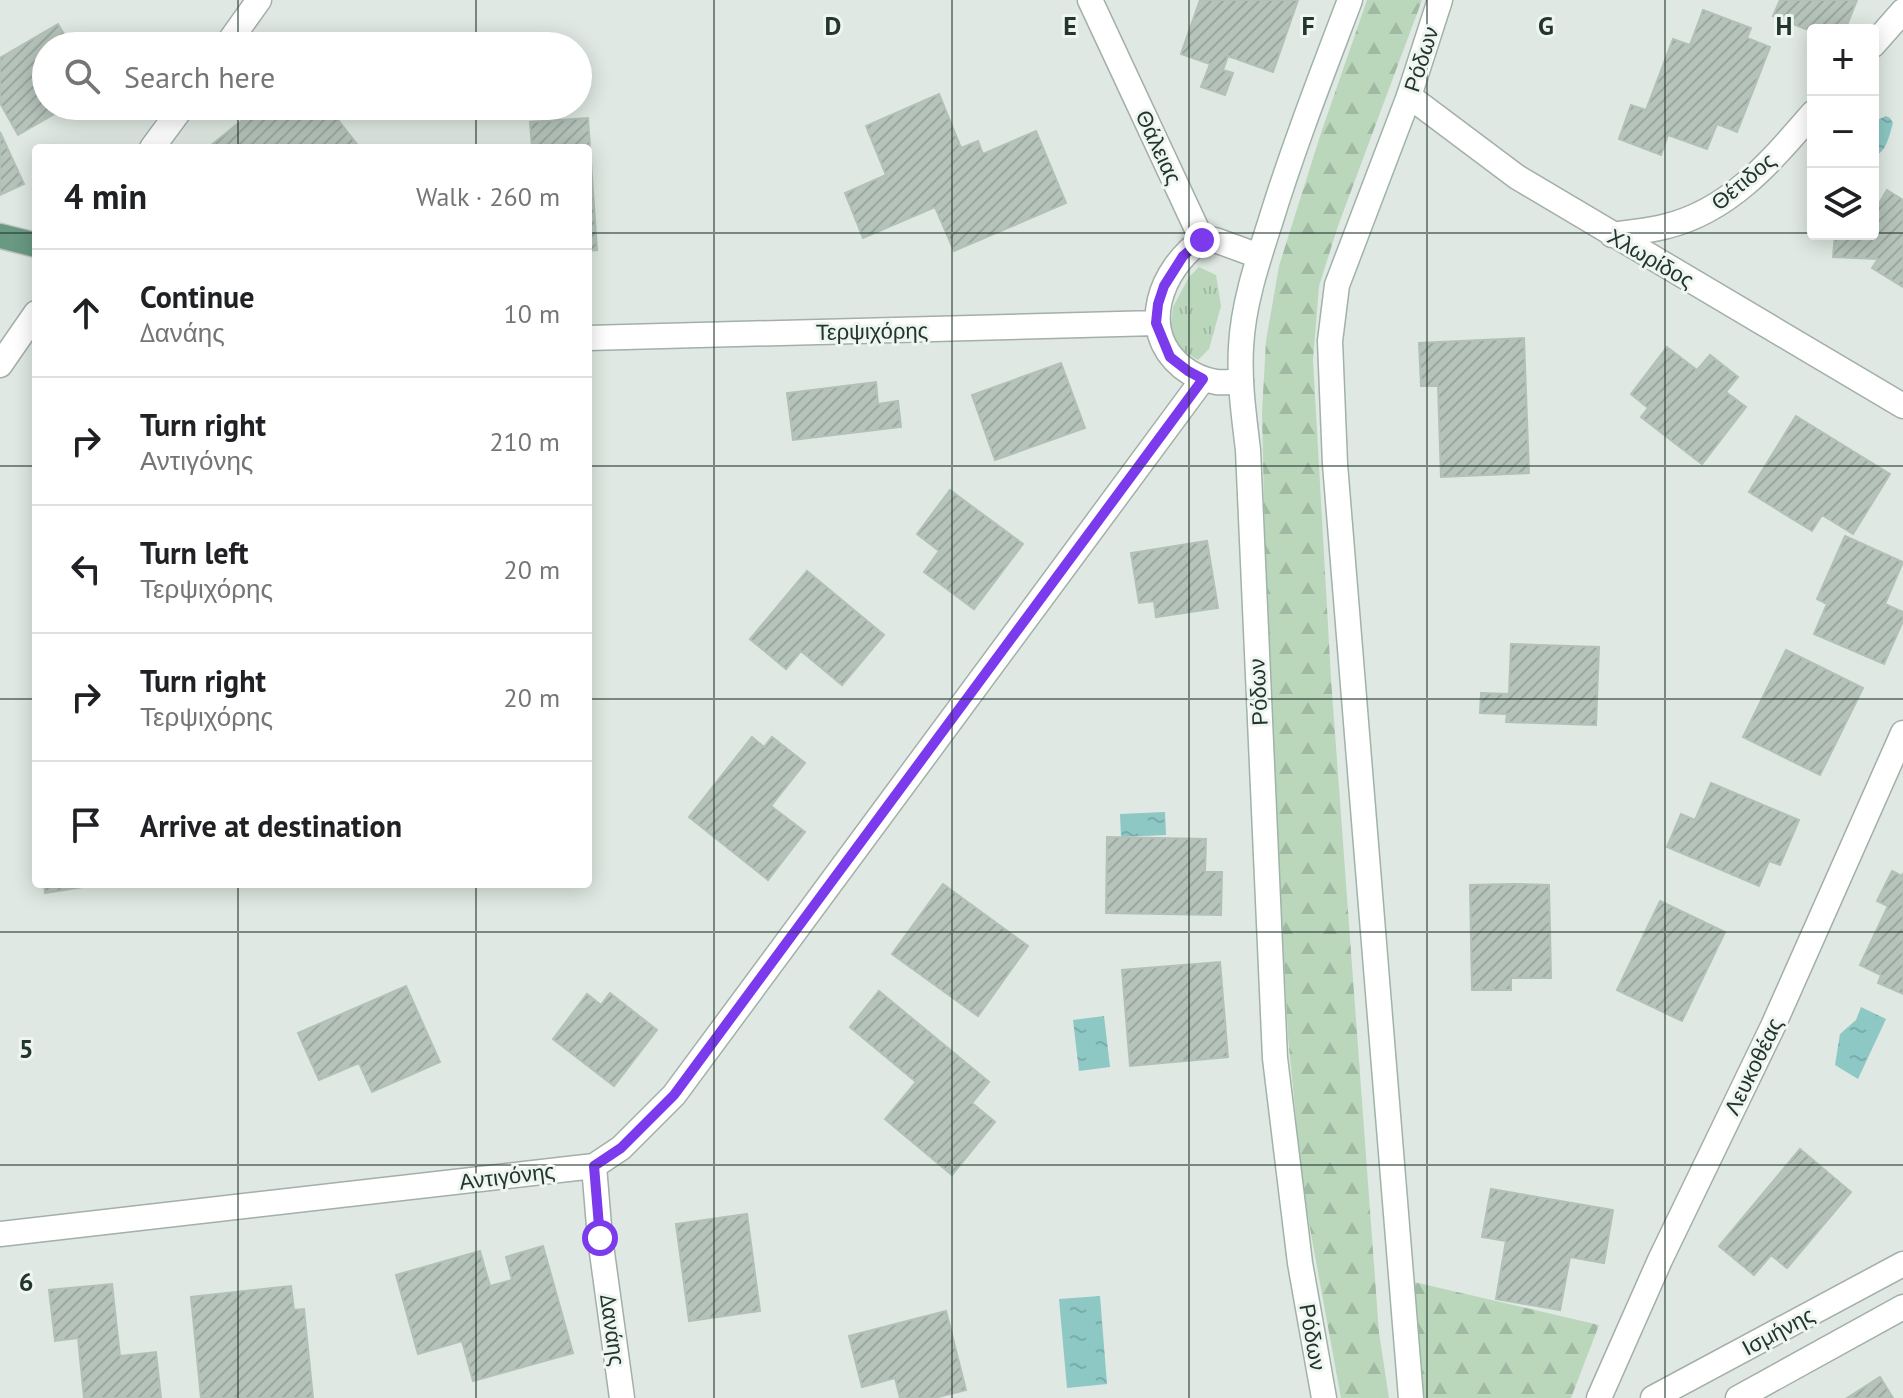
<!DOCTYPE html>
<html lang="en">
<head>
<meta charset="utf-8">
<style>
	:root { --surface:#fff; --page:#f6f6f6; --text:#202124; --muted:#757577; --line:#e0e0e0 }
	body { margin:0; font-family:"PT Sans",sans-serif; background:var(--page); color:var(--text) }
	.controls { position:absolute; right:24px; top:24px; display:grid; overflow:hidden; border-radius:8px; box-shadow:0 4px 20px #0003 }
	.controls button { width:72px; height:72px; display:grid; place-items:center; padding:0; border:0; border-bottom:2px solid var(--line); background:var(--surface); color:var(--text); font:40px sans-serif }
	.stop { position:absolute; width:24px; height:24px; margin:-18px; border:6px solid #7c3aed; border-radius:50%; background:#fff }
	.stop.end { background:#7c3aed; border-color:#fff; box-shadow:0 2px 8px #0008 }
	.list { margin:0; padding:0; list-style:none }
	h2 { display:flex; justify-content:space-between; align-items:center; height:104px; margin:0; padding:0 32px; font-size:34px }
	h2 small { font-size:26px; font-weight:400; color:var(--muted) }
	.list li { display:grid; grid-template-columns:52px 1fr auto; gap:24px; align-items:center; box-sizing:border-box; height:128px; padding:0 32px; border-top:2px solid var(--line) }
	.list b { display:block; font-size:30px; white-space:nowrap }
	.list p { margin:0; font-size:26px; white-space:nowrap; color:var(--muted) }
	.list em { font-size:26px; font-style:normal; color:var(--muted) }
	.icon { flex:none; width:44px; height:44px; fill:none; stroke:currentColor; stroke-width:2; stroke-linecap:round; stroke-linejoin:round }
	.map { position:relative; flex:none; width:1903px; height:1398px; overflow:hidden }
	.search { position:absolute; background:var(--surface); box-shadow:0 4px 20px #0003; left:32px; top:32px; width:560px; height:88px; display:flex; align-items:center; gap:20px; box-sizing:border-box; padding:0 28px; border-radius:44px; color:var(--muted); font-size:30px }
	.panel { position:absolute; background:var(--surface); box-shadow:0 4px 20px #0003; left:32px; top:144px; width:560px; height:744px; border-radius:8px }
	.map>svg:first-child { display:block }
</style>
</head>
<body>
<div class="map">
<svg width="1903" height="1398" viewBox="0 0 1903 1398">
	<defs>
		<pattern id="grass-tufts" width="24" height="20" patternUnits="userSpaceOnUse" patternTransform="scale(2)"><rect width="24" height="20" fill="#bad7bc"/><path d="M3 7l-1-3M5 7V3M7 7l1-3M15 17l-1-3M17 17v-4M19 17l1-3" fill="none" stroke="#a0b9a2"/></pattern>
		<pattern id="forest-firs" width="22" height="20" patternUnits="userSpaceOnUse" patternTransform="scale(2)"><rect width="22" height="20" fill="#bad7bc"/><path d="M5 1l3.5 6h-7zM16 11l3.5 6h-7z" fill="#a0b9a2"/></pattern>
		<pattern id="water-ripples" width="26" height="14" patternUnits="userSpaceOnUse" patternTransform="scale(2)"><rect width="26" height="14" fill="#8dc8c5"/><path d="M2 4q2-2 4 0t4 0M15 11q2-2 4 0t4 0" fill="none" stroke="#79acaa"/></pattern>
		<pattern id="building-hatch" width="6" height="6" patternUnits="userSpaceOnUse" patternTransform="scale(2)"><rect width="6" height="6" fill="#b5c3bb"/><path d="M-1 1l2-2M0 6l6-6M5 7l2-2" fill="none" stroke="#9ba8a1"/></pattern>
	</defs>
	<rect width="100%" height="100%" fill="#dfe8e2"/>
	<path fill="url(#grass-tufts)" d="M1199 267 1216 275 1221 306 1209 349 1198 360 1183 351 1170 334 1173 307 1189 277Z"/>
	<path fill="url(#forest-firs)" d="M1367 0H1422L1338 226 1319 286 1313 360 1331 679 1379 1333 1389 1398H1341L1303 1190 1288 1037 1267 643 1262 412 1266 341 1279 266 1321 133Z
		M1414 1282 1599 1325 1571 1398H1424Z"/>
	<path fill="url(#water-ripples)" d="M1886 116 1890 118 1893 123C1889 136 1887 152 1873 157V122Z
		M1165 812 1166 835 1121 837 1120 814Z
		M1861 1007 1886 1019 1858 1079 1835 1065 1840 1034 1856 1020Z
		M1104 1016 1110 1067 1079 1071 1073 1020Z
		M1100 1296 1107 1384 1067 1388 1059 1299Z"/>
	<path fill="url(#building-hatch)" stroke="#b2c1b8" stroke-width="2" d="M1200 0H1298L1273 72 1228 56 1223 70 1233 73 1225 95 1201 87 1210 64 1181 54Z
		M1780 0H1857L1845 30H1813V32L1773 16Z
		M1703 10 1751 28 1747 38 1770 47 1737 132 1717 124 1707 149 1668 135 1661 155 1619 139 1631 105 1646 110 1673 39 1690 45Z
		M58 24 71 46H46V106H68L18 135 0 103V58Z
		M939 94 961 148 978 141 983 154 1036 131 1066 203 954 251 935 207 863 238 845 193 886 175 866 126Z
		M260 106H327L360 148H211L210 146Z
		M588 118 597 250 588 251V148H532L530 122Z
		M0 132 24 184 0 195Z
		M1887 190 1903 200V287L1872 268 1878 259 1833 257 1835 234H1873V214Z
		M1524 338 1529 473 1441 477 1438 386H1421L1419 343Z
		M1667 347 1697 370 1710 355 1738 377 1726 392 1746 407 1702 464 1641 417 1648 408 1631 394Z
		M1061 363 1085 428 995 460 972 395Z
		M876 382 878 404 898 401 901 427 793 440 787 393Z
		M1796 416 1890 474 1853 534 1822 515 1812 531 1749 492Z
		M950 490 1023 544 974 609 924 572 939 551 917 534Z
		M1845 536 1903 562 1885 604 1903 612V621L1884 664 1814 634 1827 604 1817 599Z
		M1207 541 1218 608 1156 617 1154 601 1139 603 1131 553Z
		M807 571 884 635 842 685 801 651 786 669 750 639Z
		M1511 644 1599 647 1596 725 1506 722 1507 714 1480 713 1481 693 1509 694Z
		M1786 650 1863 688 1820 775 1743 737Z
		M752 737 764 747 772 737 805 763 771 806 805 832 768 880 689 817Z
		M1711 783 1799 820 1780 865 1769 861 1759 886 1667 847 1681 814 1695 820Z
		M1107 837 1206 839 1205 872H1222L1221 915 1106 913Z
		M1892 871 1902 876 1903 873V994L1878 983 1881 975 1860 965 1888 906 1877 901Z
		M44 884H101L45 893Z
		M943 884 1028 946 978 1016 892 954Z
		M1514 884 1549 885 1551 978H1511V990H1472L1470 885Z
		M1660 901 1725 932 1682 1021 1617 990Z
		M1220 962 1228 1057 1130 1066 1122 970Z
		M406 986 440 1062 372 1092 359 1063 319 1080 298 1033Z
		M879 991 989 1082 972 1103 995 1122 952 1175 885 1119 916 1082 850 1027Z
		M610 993 657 1030 614 1086 553 1039 587 994 601 1005Z
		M1800 1149 1851 1192 1787 1268 1771 1255 1754 1275 1719 1246Z
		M1491 1189 1613 1210 1604 1263 1570 1257 1560 1310 1496 1299 1506 1241 1482 1237Z
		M747 1214 760 1311 689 1321 676 1224Z
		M543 1246 573 1353 473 1381 462 1341 418 1354 396 1275 480 1251 490 1286 512 1280 506 1257Z
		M112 1284 120 1356 156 1352 161 1398H84L78 1338 55 1341 49 1290Z
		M291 1286 294 1310 304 1309 313 1398H201L191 1297Z
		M946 1311 966 1390 934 1398H900L895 1378 862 1387 849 1336Z
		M1880 1377 1893 1398H1847Z"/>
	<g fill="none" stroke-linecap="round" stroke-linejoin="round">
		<defs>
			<path id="street" d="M1090 0 1202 240H1215L1259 256
				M1873 45 1903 11
				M226 46 259 0
				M1409 96 1517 177 1903 406
				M152 148 183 106
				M1612 235C1630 232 1650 231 1667 226 1731 210 1772 160 1813 113
				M1202 240C1161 269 1137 330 1182 367 1192 375 1204 380 1216 382 1224 383 1233 382 1241 381
				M588 338 1156 323
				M0 365 36 313
				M594 1166 600 1238 622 1398
				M0 1234 594 1166 621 1148 674 1095 1203 379
				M1599 1398 1660 1260 1773 1026 1903 733
				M1653 1398 1903 1264
				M1738 1398 1903 1307"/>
			<path id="secondary" d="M1324 1398 1300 1263 1275 1058 1248 450C1244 416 1239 382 1241 347 1243 305 1257 263 1270 223 1293 148 1322 74 1350 0
				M1411 1398 1335 464 1330 341 1337 285 1409 96 1440 0"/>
			<path id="primary" d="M0 236 36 245"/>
		</defs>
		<use href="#street" stroke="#a3afa8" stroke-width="27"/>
		<use href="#secondary" stroke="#a0b3a8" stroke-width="27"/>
		<use href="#primary" stroke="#bdc3c0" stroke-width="27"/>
		<use href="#street" stroke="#fff" stroke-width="24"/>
		<use href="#secondary" stroke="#fff" stroke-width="24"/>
		<use href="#primary" stroke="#699983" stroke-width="24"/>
	</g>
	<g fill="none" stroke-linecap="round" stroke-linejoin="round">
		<path stroke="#7c3aed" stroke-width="10" d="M600 1238 594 1166 621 1148 674 1095 1203 379 1188 371 1170 357 1156 323 1158 304 1164 286 1183 256 1202 240"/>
	</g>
	<path fill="none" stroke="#22362d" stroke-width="2" stroke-opacity="0.55" d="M238 0V46M476 0V46M714 0V1398M952 0V1398M1189 0V1398M1427 0V1398M1665 0V1398M238 106V148M476 106V148M0 233H36M588 233H1813M1873 233H1903M0 466H36M588 466H1903M0 699H36M588 699H1903M238 884V1398M476 884V1398M0 932H1903M0 1165H1903"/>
	<g text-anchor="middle" stroke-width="6" stroke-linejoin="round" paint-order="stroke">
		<g font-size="22" fill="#22362d" stroke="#eff6f1">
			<text transform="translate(1421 59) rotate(-72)" y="8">Ρόδων</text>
			<text transform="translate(1159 147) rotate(65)" y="8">Θάλειας</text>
			<text transform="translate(1743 181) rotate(-40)" y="8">Θέτιδος</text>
			<text transform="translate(1651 258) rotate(30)" y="8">Χλωρίδος</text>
			<text transform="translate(872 331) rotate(-1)" y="8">Τερψιχόρης</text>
			<text transform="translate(1258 692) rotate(-93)" y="8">Ρόδων</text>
			<text transform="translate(1753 1066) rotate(-64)" y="8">Λευκοθέας</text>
			<text transform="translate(507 1176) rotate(-7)" y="8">Αντιγόνης</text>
			<text transform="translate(613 1330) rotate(82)" y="8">Δανάης</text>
			<text transform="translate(1778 1331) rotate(-28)" y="8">Ισμήνης</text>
			<text transform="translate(1313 1337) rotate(80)" y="8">Ρόδων</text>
		</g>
	</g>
	<g font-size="26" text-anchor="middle" font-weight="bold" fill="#22362d" stroke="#eff6f1" stroke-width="6" stroke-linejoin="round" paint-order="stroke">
		<text x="833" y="35">D</text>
		<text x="1070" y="35">E</text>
		<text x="1308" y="35">F</text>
		<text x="1546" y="35">G</text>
		<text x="1784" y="35">H</text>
		<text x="26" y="1058">5</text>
		<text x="26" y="1291">6</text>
	</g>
</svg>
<div class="controls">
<button>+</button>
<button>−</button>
<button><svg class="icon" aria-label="layers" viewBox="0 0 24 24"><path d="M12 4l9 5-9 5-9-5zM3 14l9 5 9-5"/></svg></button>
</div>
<div class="stop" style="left:600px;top:1238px"></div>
<div class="stop end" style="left:1202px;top:240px"></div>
<div class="search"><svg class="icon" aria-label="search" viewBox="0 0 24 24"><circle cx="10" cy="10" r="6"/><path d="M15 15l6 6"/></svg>Search here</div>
<section class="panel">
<h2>4 min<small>Walk · 260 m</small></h2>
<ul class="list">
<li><svg class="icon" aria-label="ahead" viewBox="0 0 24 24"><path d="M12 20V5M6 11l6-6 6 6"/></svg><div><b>Continue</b><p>Δανάης</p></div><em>10 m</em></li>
<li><svg class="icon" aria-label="right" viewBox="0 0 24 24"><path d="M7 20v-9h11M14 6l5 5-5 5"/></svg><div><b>Turn right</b><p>Αντιγόνης</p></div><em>210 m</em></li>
<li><svg class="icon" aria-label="left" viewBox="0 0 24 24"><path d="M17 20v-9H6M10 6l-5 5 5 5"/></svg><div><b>Turn left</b><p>Τερψιχόρης</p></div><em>20 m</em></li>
<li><svg class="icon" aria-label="right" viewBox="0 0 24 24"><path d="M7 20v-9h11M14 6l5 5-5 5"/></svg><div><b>Turn right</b><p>Τερψιχόρης</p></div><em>20 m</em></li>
<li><svg class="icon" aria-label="arrive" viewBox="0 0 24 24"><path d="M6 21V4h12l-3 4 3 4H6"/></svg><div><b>Arrive at destination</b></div></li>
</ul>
</section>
</div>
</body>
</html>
